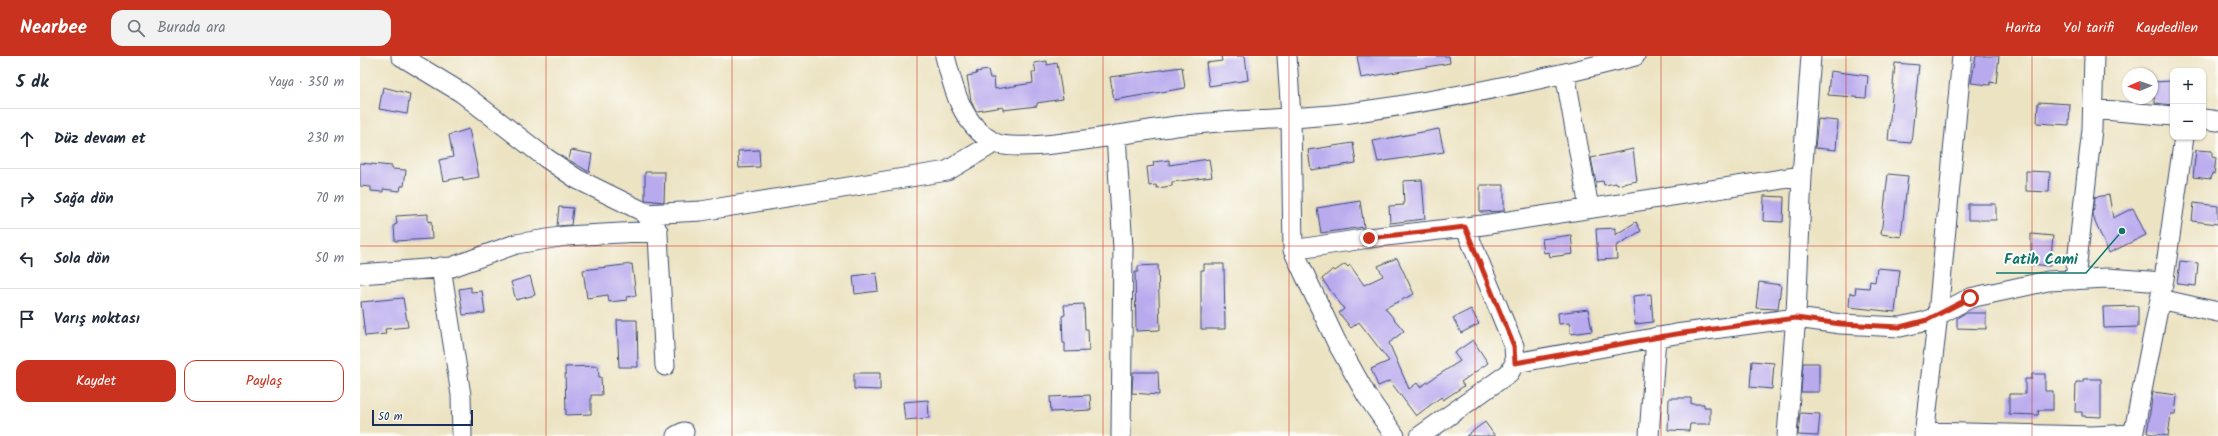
<!DOCTYPE html>
<html lang="tr">
<head>
<meta charset="utf-8">
<style>
	:root { --surface:#fff; --page:#f2f2f3; --text:#1f2937; --muted:#747a83; --line:#e0e1e3; --accent:#c8321e }
	body { margin:0; font-family:Kalam,sans-serif; background:var(--page); color:var(--text) }
	.controls { position:absolute; right:12px; top:12px; display:grid; overflow:hidden; border-radius:8px; box-shadow:0 1px 3px #0004 }
	.controls button { width:36px; height:36px; display:grid; place-items:center; padding:0; border:0; border-bottom:1px solid var(--line); background:var(--surface); color:var(--text); font:20px sans-serif }
	.compass { position:absolute; left:1762px; top:12px; width:36px; height:36px; border-radius:50%; background:var(--surface); box-shadow:0 1px 3px #0004; rotate:268deg }
	.scale { position:absolute; left:12px; bottom:10px; width:101px; box-sizing:border-box; padding-left:4px; border:2px solid #1b2f5e; border-top:0; font-size:11px; line-height:14px; white-space:nowrap; color:#1b2f5e; -webkit-text-stroke:3px #fdfcf7; paint-order:stroke }
	.stop { position:absolute; width:12px; height:12px; margin:-9px; border:3px solid #c8321e; border-radius:50%; background:#fff }
	.stop.end { background:#c8321e; border-color:#fff; box-shadow:0 1px 4px #0008 }
	.list { margin:0; padding:0; list-style:none }
	h2 { display:flex; justify-content:space-between; align-items:center; height:52px; margin:0; padding:0 16px; font-size:17px }
	h2 small { font-size:13px; font-weight:400; color:var(--muted) }
	.list li { display:grid; grid-template-columns:26px 1fr auto; gap:12px; align-items:center; box-sizing:border-box; height:60px; padding:0 16px; border-top:1px solid var(--line) }
	.list b { display:block; font-size:15px; white-space:nowrap }
	.list em { font-size:13px; font-style:normal; color:var(--muted) }
	.actions { display:flex; gap:8px; padding:12px 16px }
	.actions a { flex:1; padding:9px 0; border:1px solid var(--accent); border-radius:12px; text-align:center; font-size:14px; color:var(--accent) }
	.actions .main { background:var(--accent); color:#fff }
	.icon { flex:none; width:22px; height:22px; fill:none; stroke:currentColor; stroke-width:2; stroke-linecap:round; stroke-linejoin:round }
	.map { position:relative; flex:none; width:1858px; height:380px; overflow:hidden }
	header { display:flex; align-items:center; gap:24px; box-sizing:border-box; height:56px; padding:0 20px; background:var(--accent); color:#fff }
	header strong { font-size:19px }
	nav { display:flex; gap:22px; margin-inline-start:auto; font-size:14px }
	.search { width:280px; height:36px; background:var(--page); display:flex; align-items:center; gap:10px; box-sizing:border-box; padding:0 14px; border-radius:12px; color:var(--muted); font-size:15px }
	main { display:flex }
	aside { flex:1; background:var(--surface) }
	.map>svg:first-child { display:block }
</style>
</head>
<body>
<header>
<strong>Nearbee</strong>
<div class="search"><svg class="icon" aria-label="search" viewBox="0 0 24 24"><circle cx="10" cy="10" r="6"/><path d="M15 15l6 6"/></svg>Burada ara</div>
<nav><a>Harita</a><a>Yol tarifi</a><a>Kaydedilen</a></nav>
</header>
<main>
<aside>
<h2>5 dk<small>Yaya · 350 m</small></h2>
<ul class="list">
<li><svg class="icon" aria-label="ahead" viewBox="0 0 24 24"><path d="M12 20V5M6 11l6-6 6 6"/></svg><div><b>Düz devam et</b></div><em>230 m</em></li>
<li><svg class="icon" aria-label="right" viewBox="0 0 24 24"><path d="M7 20v-9h11M14 6l5 5-5 5"/></svg><div><b>Sağa dön</b></div><em>70 m</em></li>
<li><svg class="icon" aria-label="left" viewBox="0 0 24 24"><path d="M17 20v-9H6M10 6l-5 5 5 5"/></svg><div><b>Sola dön</b></div><em>50 m</em></li>
<li><svg class="icon" aria-label="arrive" viewBox="0 0 24 24"><path d="M6 21V4h12l-3 4 3 4H6"/></svg><div><b>Varış noktası</b></div></li>
</ul>
<div class="actions"><a class="main">Kaydet</a><a>Paylaş</a></div>
</aside>
<div class="map">
<svg width="1858" height="380" viewBox="0 0 1858 380">
	<rect width="100%" height="100%" fill="#fdfcf7"/>
	<filter id="ink" filterUnits="userSpaceOnUse"><feTurbulence type="fractalNoise" baseFrequency=".025" numOctaves="2"/><feDisplacementMap in="SourceGraphic" scale="8" xChannelSelector="R" yChannelSelector="G"/><feConvolveMatrix kernelMatrix="1 2 1 2 8 2 1 2 1" color-interpolation-filters="sRGB"/></filter>
	<filter id="wash" filterUnits="userSpaceOnUse"><feTurbulence type="fractalNoise" baseFrequency=".012" numOctaves="4" result="noise"/><feDisplacementMap in="SourceGraphic" scale="16" xChannelSelector="R" yChannelSelector="G"/><feGaussianBlur stdDeviation="0.9" result="paint"/><feColorMatrix in="noise" values="0 0 0 0 0 0 0 0 0 0 0 0 0 0 0 0 0 1.4 0 .05"/><feComposite in="paint" operator="in"/></filter>
	<g filter="url(#wash)">
		<rect width="100%" height="100%" fill="#ece3c2"/>
		<g id="blocks">
			<path fill="#b9aaee" d="M861 0H885L888 24 849 30 846 7 862 5Z
				M997 0H1089L1090 7 1001 22Z
				M1616 0H1639L1636 27 1630 26V29L1611 27Z
				M687 5V9L697 7 703 43 677 47V50L643 54V51L617 55 615 54 611 45 607 20 617 18 616 16 628 14 630 22H634L635 33 673 27 672 16H676L674 7Z
				M1535 7 1559 9 1551 87 1528 85Z
				M822 11 825 32 754 44 750 21Z
				M1470 15 1508 20 1506 42 1468 39Z
				M1813 25V49L1795 47V42H1792V26Z
				M23 31 50 38 47 58 19 53Z
				M1678 46 1710 48 1709 69 1677 67Z
				M1458 63 1478 65 1476 94 1455 92Z
				M109 73 119 121 103 124V121L83 125 79 104 93 101 89 79Z
				M1079 73 1084 96 1018 106 1013 85Z
				M993 87 996 107 951 114 948 94Z
				M1273 93 1277 125 1257 129 1256 127 1244 129 1243 125 1236 126 1231 102Z
				M211 94 232 98 229 116 209 104Z
				M399 94 400 111 379 112 378 95Z
				M1836 94 1852 95V101L1856 102 1854 118 1852 117 1851 123 1833 121Z
				M849 103 852 121 812 126V130L797 132 796 129 789 130 787 111 794 110 793 106 809 104V109Z
				M0 107 32 110V113L46 114 44 130H41L40 135 23 133V136L11 135V131L0 130Z
				M1666 115 1690 116 1689 136 1666 135Z
				M285 116H305L304 146 285 144Z
				M1528 118 1548 120 1541 181 1521 178Z
				M1062 124 1065 163 1030 167 1029 150 1044 149 1043 125Z
				M1120 129H1144V155L1120 156Z
				M1749 139 1753 162 1773 152 1786 179 1749 197 1735 166 1733 158 1735 141Z
				M1404 140 1424 141 1423 166 1403 165Z
				M1000 145 1004 171 961 177 957 152Z
				M1834 147 1858 150V168L1832 165Z
				M1608 148H1636V164H1608Z
				M199 151 213 152 211 169 197 170Z
				M68 158V166L71 165 72 183 35 185 34 169 37 168 36 160Z
				M1276 166 1281 175 1256 190 1257 203 1238 204 1236 173 1255 172V179Z
				M1671 178 1693 180 1690 210 1671 208Z
				M1211 179 1213 198 1190 201 1189 196 1184 197 1182 183Z
				M1037 202 1054 238 1025 252 1044 275 1029 287 1049 333 1057 327 1060 331 1100 305 1094 297 1113 284 1128 307 1101 326 1104 330 1083 344 1081 341 1056 360 1030 325 1018 330 1011 313 1029 305 999 266 991 272 979 257 984 253 962 223 973 213 975 215 985 208 988 211 990 209 1004 229 1023 220 1018 210Z
				M1820 205 1838 207 1836 230 1817 228Z
				M272 208 276 240 266 241 267 244 249 246 248 239 227 242 223 214Z
				M844 208H864L865 273H841V214H844Z
				M798 209 800 274 776 275 775 216H778V210Z
				M1517 212 1540 214 1535 256 1489 251 1490 237 1495 238 1496 231 1509 232 1510 225 1515 226Z
				M516 217 518 235 495 238 493 220Z
				M170 220 175 239 156 244 151 226Z
				M1399 226 1421 229 1418 253 1396 252Z
				M111 231V236L122 235 125 257 103 259 99 233Z
				M1291 238 1293 266 1275 268 1273 240Z
				M43 242 48 271 25 273 26 278 5 280 1 246Z
				M724 248 725 273H728L729 295 705 296V287H703L702 260 705 259 704 249Z
				M1778 250V271L1744 272 1743 251Z
				M1111 253 1119 268 1101 277 1093 262Z
				M1228 253 1232 275 1211 278 1209 267 1199 268 1198 257Z
				M1605 257H1626V273L1597 272V262Z
				M257 264H277L278 311H259Z
				M1392 305 1414 307 1412 333 1390 331Z
				M1443 307H1459V336H1441Z
				M238 310 239 321H241L242 339H231V358L206 359 205 311Z
				M773 316H798L799 339 772 337Z
				M494 317H520V334L494 333Z
				M1672 318H1685V335H1693V354H1679L1678 359 1649 358V338H1665V323H1672Z
				M1723 323H1741V361L1722 360V356H1715L1716 326H1723Z
				M1793 336 1817 339 1815 358H1811L1808 380 1787 377Z
				M730 339 731 354 691 356 690 341Z
				M1309 342H1331V348H1344V351H1350V368H1330L1329 375 1308 374Z
				M568 344 569 362 545 364 543 346Z
				M1440 357 1460 358 1458 380 1438 379Z
				M1125 366 1135 380H1106Z"/>
		</g>
	</g>
	<g filter="url(#ink)">
		<use href="#blocks" fill-opacity="0" stroke="#3a4a6d" stroke-width="1"/>
		<g fill="none" stroke-linecap="round" stroke-linejoin="round">
			<defs>
				<path id="minor" d="M41 0 102 37 186 102 217 123 282 155 294 165 298 179 305 310
					M585 0C594 34 601 67 633 86 656 100 783 74 816 70 874 63 932 64 990 57 1086 44 1181 24 1275 0
					M927 0 931 61 933 194 976 285 1007 340 1035 380
					M1205 17 1229 152
					M1733 53 1813 60
					M1843 63 1858 65
					M756 79 763 192 761 380
					M284 158 341 155 587 115 634 87
					M933 194 1009 182 1123 169 1442 120 1451 0
					M81 211 101 339 102 380
					M0 218 92 211 156 188 206 180 298 175
					M1715 224 1732 73 1734 0
					M1800 243 1858 256
					M1155 307 1316 278 1436 262 1481 268 1540 271 1567 265 1610 242 1688 225 1747 222 1803 226
					M1564 376 1732 380 1773 378
					M316 380 324 376
					M1060 380 1149 317 1155 307 1154 290 1105 171
					M1289 380 1296 281
					M1427 380 1436 258 1442 120
					M1564 380 1578 258 1602 0
					M1773 380 1804 223 1824 81"/>
			</defs>
			<use href="#minor" stroke="#3a4a6d" stroke-width="21"/>
			<use href="#minor" stroke="#fff" stroke-width="19"/>
		</g>
	</g>
	<g fill="none" stroke-linecap="round" stroke-linejoin="round" filter="url(#ink)">
		<path stroke="#c8321e" stroke-width="5" d="M1009 182 1105 171 1154 290 1155 307 1316 278 1436 262 1481 268 1540 271 1567 264 1610 242"/>
	</g>
	<path fill="none" stroke="#c8321e" stroke-width="1" stroke-opacity="0.55" d="M186 0V380M372 0V380M557 0V380M743 0V380M929 0V380M1115 0V380M1301 0V380M1486 0V380M1672 0V380M0 190H1858"/>
	<path fill="none" stroke="#0f766e" stroke-width="1.5" d="M1762 175L1726 217H1636"/>
	<circle fill="#0f766e" stroke="#fdfcf7" stroke-width="1.5" cx="1762" cy="175" r="4"/>
	<g font-size="15" text-anchor="middle" font-weight="bold" fill="#0f766e" stroke="#fdfcf7" stroke-width="4" stroke-linejoin="round" paint-order="stroke">
		<text x="1681" y="208">Fatih Cami</text>
	</g>
</svg>
<div class="controls">
<button>+</button>
<button>−</button>
</div>
<svg class="compass" viewBox="-18 -18 36 36"><path d="M0-13l5 13h-10z" fill="#e53935"/><path d="M0 13l5-13h-10z" fill="#747a83"/></svg>
<div class="scale">50 m</div>
<div class="stop" style="left:1610px;top:242px"></div>
<div class="stop end" style="left:1009px;top:182px"></div>
</div>
</main>
</body>
</html>
